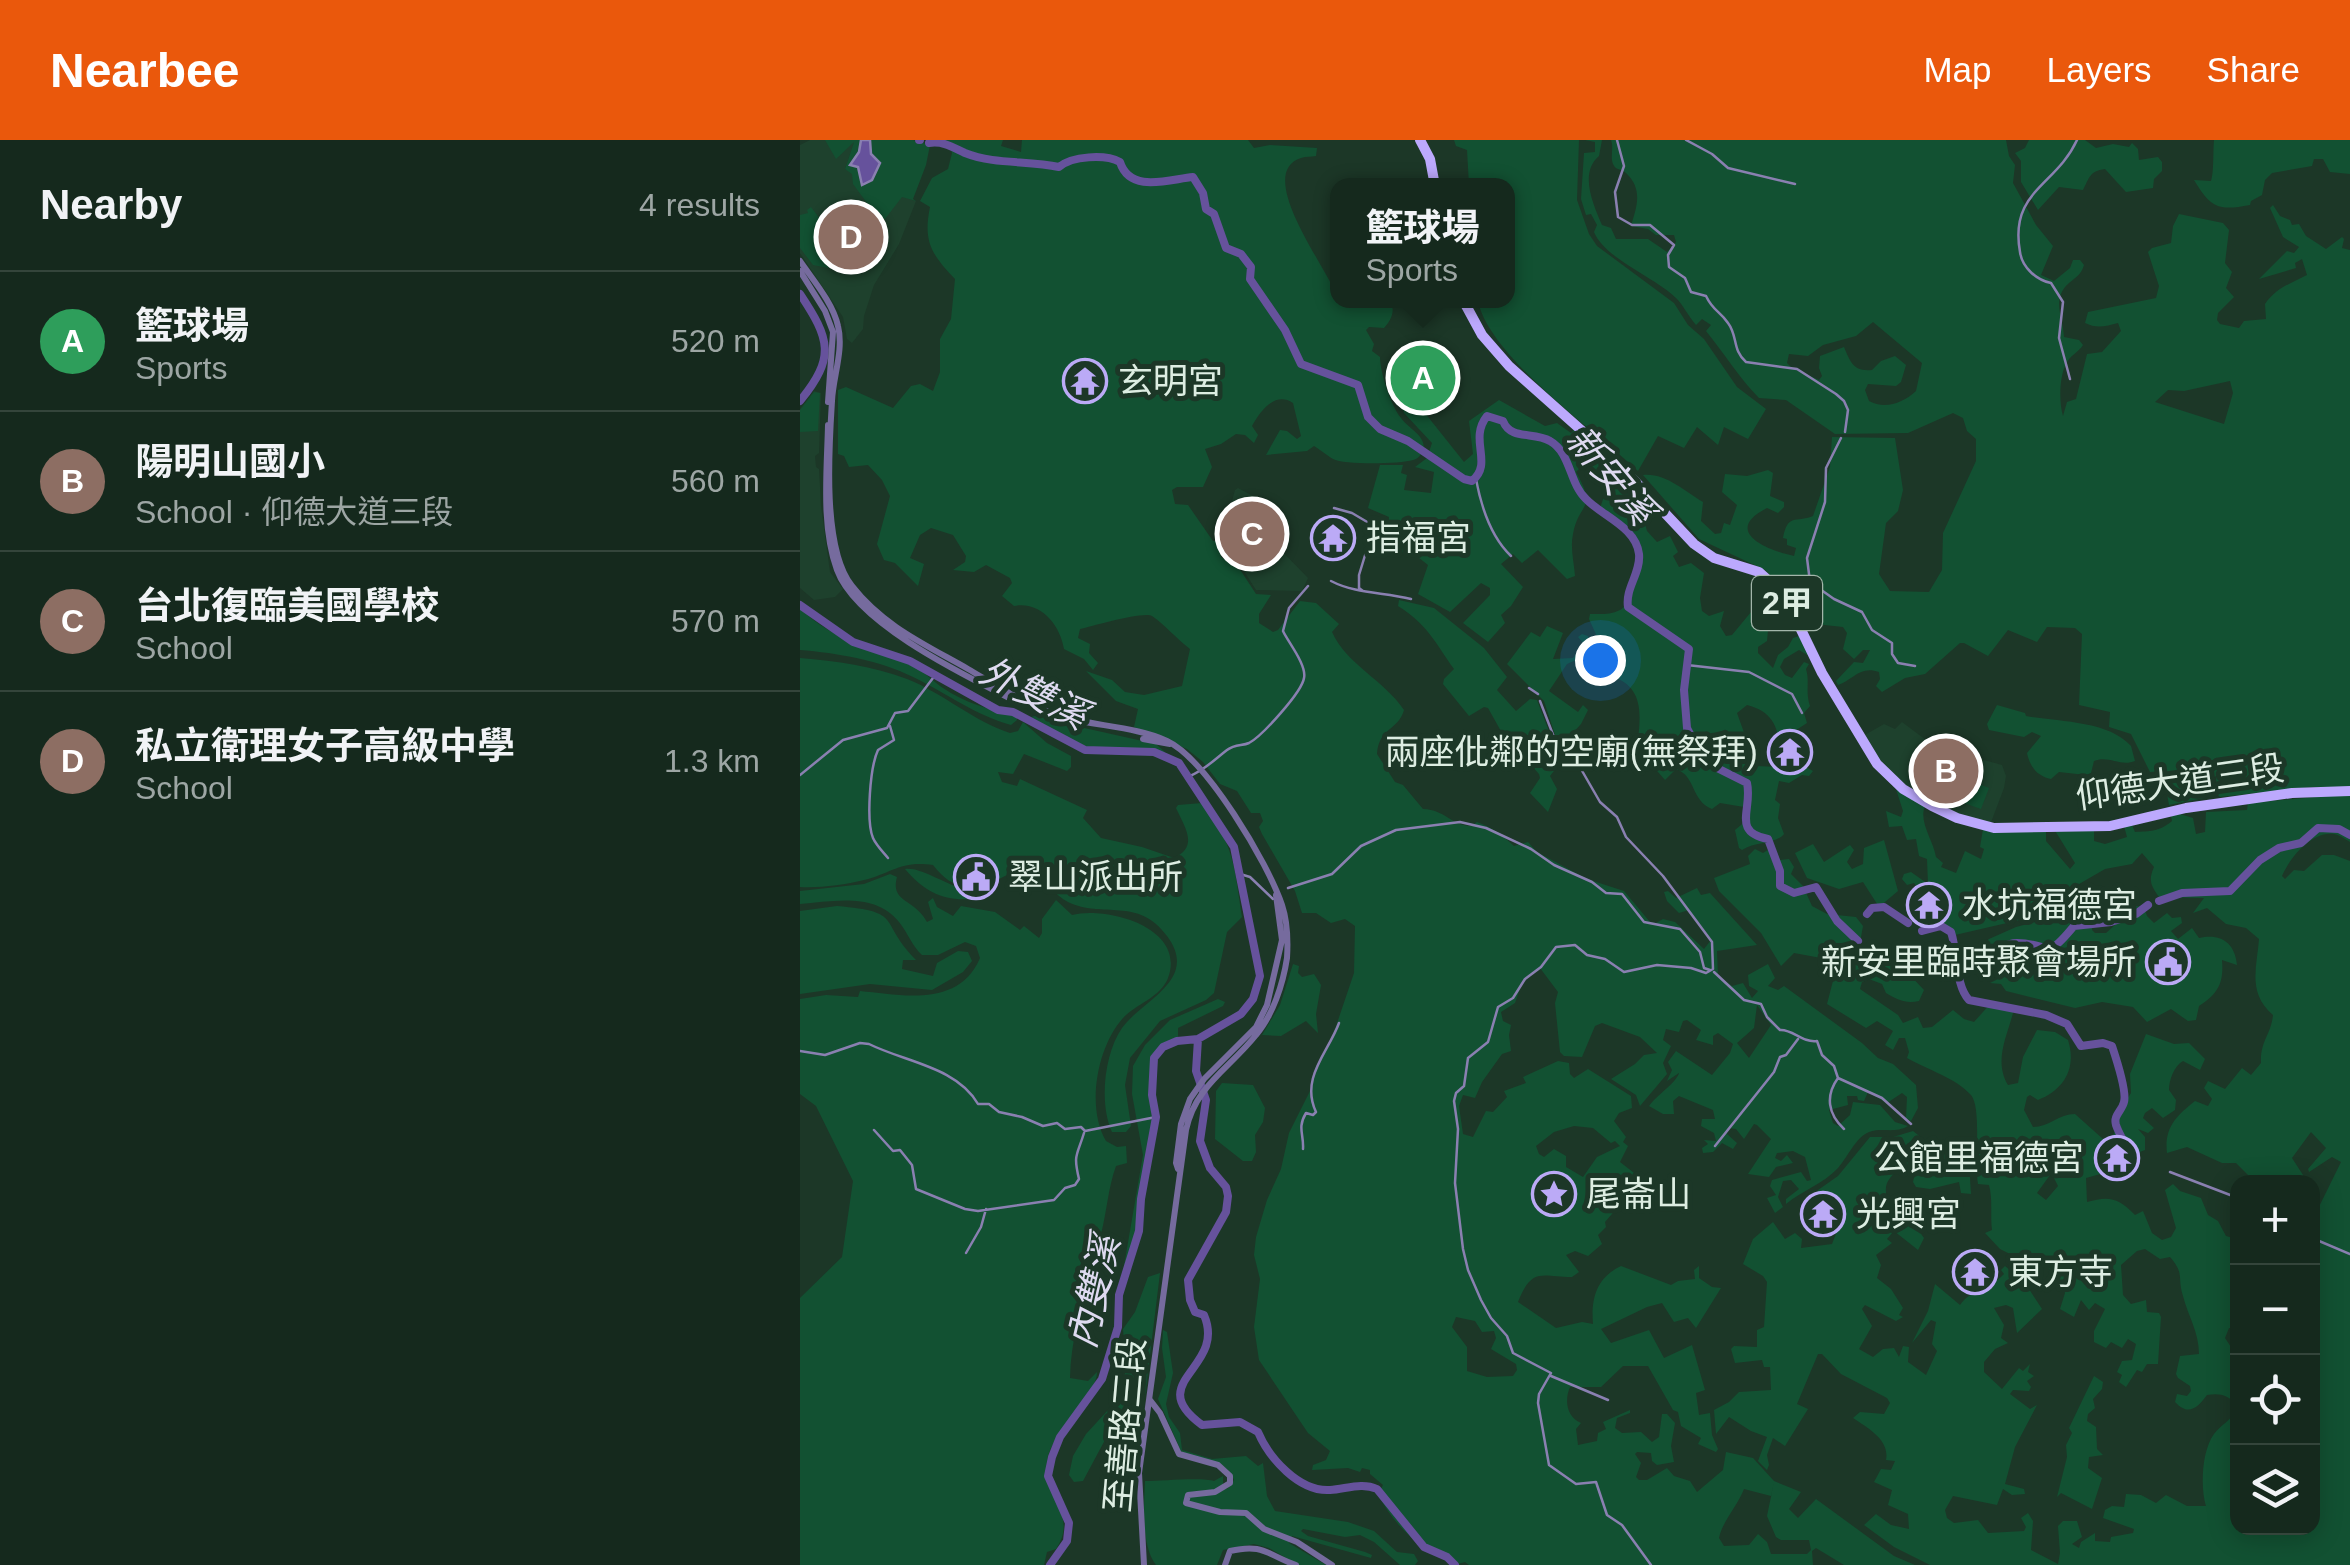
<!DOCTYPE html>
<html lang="en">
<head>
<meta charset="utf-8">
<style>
	:root { --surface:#15291d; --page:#1e3126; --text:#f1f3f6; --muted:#9da6a4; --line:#34453b; --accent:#ea580c }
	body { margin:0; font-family:Helvetica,"Noto Sans TC",sans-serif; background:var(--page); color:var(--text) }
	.controls { position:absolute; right:30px; bottom:30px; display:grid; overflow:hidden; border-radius:20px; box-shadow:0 5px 25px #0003 }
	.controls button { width:90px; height:90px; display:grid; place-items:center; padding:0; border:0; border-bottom:2px solid var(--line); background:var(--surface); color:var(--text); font:50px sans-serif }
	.you { position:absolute; left:800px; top:520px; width:35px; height:35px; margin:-25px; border:8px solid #fff; border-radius:50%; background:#1a73e8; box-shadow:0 0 0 15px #1a73e833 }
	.badge { display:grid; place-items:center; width:65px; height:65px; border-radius:50%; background:var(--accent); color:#fff; font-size:32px; font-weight:700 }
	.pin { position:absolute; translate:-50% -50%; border:5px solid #fff; box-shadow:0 2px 10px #0006 }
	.popup { position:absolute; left:530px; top:38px; width:185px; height:130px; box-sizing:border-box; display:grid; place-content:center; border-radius:20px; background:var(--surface); filter:drop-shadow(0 2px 8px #0005); font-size:32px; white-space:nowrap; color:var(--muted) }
	.popup b { font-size:38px; color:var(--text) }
	.popup::after { content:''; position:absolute; left:50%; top:100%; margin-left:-20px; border:20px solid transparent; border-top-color:var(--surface) }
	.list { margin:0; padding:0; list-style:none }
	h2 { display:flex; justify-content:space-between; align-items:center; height:130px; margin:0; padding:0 40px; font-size:42px }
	h2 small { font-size:32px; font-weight:400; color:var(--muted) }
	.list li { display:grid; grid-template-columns:65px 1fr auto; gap:30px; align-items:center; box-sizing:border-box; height:140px; padding:0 40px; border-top:2px solid var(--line) }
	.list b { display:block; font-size:38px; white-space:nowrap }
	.list p { margin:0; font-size:32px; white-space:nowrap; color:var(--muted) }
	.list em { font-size:32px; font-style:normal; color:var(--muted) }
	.icon { flex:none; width:55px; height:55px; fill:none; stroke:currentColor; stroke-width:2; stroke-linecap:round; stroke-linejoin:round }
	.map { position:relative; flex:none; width:1550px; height:1425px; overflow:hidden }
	header { display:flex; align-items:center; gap:60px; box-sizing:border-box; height:140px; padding:0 50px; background:var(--accent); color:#fff }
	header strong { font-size:48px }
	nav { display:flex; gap:55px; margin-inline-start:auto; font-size:35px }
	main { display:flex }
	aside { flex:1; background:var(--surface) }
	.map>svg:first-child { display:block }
</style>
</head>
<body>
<header>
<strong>Nearbee</strong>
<nav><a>Map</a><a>Layers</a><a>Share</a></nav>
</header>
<main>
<aside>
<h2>Nearby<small>4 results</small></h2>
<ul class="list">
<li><span class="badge" style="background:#2e9e5b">A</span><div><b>籃球場</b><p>Sports</p></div><em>520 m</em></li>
<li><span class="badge" style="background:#8d6e63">B</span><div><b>陽明山國小</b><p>School · 仰德大道三段</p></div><em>560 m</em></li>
<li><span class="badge" style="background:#8d6e63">C</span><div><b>台北復臨美國學校</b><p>School</p></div><em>570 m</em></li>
<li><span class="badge" style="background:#8d6e63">D</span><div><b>私立衛理女子高級中學</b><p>School</p></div><em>1.3 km</em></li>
</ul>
</aside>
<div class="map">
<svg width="1550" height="1425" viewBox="0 0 1550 1425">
	<rect width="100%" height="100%" fill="#1c3727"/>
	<path fill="#1e412d" d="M10 0H55L45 29 116 61 99 104 74 145 64 176 63 189 52 203 47 199 43 177 0 113V5Z
		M14 251 21 253 19 313 15 316 16 327 19 329 21 366 30 432 43 449 35 457 14 460 0 448V269Z
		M438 348 481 371 471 400 508 438 502 451 456 450 442 428 423 415 421 402 430 401 431 365 435 350Z
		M1102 582 1134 606 1202 625 1206 636 1204 648 1190 685 1164 678 1106 646 1085 628 1063 596 1084 584 1095 589Z"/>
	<path fill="#125132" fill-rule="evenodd" d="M25 0H113L130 5 126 25 113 59 116 61 102 57 85 79 78 78 53 44 52 34 45 29 54 2 36 19Z
		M141 0H203L201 6 221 12 222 0H448L454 8 470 5 517 8 516 16C511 17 506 16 501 18 451 34 535 138 538 160L590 161C596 170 591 181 584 188L569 187 566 190 574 204 572 211 580 217C580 232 591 266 601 278 610 290 624 294 624 309 620 315 620 318 613 320 600 324 544 325 533 319 525 314 522 311 514 306L507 311 466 315 480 290 487 291 497 299 501 296 493 263C475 251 460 271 452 286L458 295 454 303 445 295 436 294 421 304 405 309 412 327 403 347H377L372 350 375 364 388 365 413 401H418L421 417 441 431 456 454 471 455 459 474V483L473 492 478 490 500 461 516 463 539 484 532 492C546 524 584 540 604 570 598 591 579 587 577 614L595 642 603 645 623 669C646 670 650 685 671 686L677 682C693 688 702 695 714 706L728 702 737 712 787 739 824 751 850 782 856 783 863 779 875 782 904 809 911 800C906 790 896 781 889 770L879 773 867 761 864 752 868 751 876 758 897 748 901 755 910 753 957 805 917 811 918 836 932 846 943 843 952 858 958 851 949 846 948 835 968 824 975 838 968 846 978 850 984 846 1062 903 1078 918 1093 924 1116 945 1118 968 1111 981 1106 978 1107 957 1102 953 1087 963 1068 952 1064 961 1058 960 1057 956H1047L1048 965 1029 970 1033 983 1038 986 1050 975 1053 962 1080 965 1095 982 1108 986C1094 994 1083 987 1069 992 1055 998 1048 1017 1038 1028 1023 1044 1003 1050 986 1064V1059L999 1049 991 1040 983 1041 978 1057 983 1067 975 1073 967 1058 976 1055 970 1046 972 1040 1001 1032 1007 1041 1011 1040 1005 1017 993 1011 977 1013 975 1018 981 1021 987 1015 993 1023 976 1027 969 1037 948 1034 971 999 957 985 954 984 944 999 936 989 929 988 927 994 937 1003 933 1009 922 1003 913 1012 903 1013 902 1008 908 1004 904 1000 916 1001 914 993 901 986 902 979H915L913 970 879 956 873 961 874 974H863L849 966C858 954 876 943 879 933L867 941 872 930 868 922 876 911 912 935 930 913 933 904 918 893 913 896V905L896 900 901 890 887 880 883 881 879 892 866 889 863 900 871 906 863 923 867 934 840 966 836 955 811 939 835 924 844 915 857 913 840 897 802 883 795 886 782 917 764 916 760 912 755 863 758 852 740 828 723 840 715 863 701 872 703 881 711 885 709 895 711 911 702 914 682 942 675 958 663 955 659 966 663 994 673 997 686 971 693 972 707 957 704 951 726 943 723 937 758 921 769 923 770 934 774 938 788 929 831 956 832 968 819 973 814 981 826 997 823 1002 828 1006 820 1022 838 1036C834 1046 831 1064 824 1071L818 1067 805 1082 806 1087 798 1095 802 1104 788 1116 775 1111 766 1115 779 1132 772 1137C742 1137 732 1126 718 1162L756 1188 782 1182 793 1184C791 1159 796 1138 821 1126L871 1145 878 1141 895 1139 894 1130 899 1126V1138L912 1147 921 1148 896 1188 888 1178 874 1182 862 1163 847 1167 801 1189 811 1203 849 1190 864 1218 892 1205 905 1250 896 1253 899 1275 910 1273 912 1295 918 1309 916 1312 898 1304 901 1298 881 1286 878 1272 873 1270 848 1226H823L801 1247H770C764 1261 767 1277 781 1283L776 1289 778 1305 797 1301 798 1293 806 1289 803 1282 830 1270V1273L817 1278 815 1288 822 1293 841 1292 852 1302 859 1297 862 1274H867L875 1283 871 1306 874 1322 857 1325 852 1321 851 1313 837 1312 835 1314 841 1323 836 1337 839 1340H847L867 1328 874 1336 890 1341 897 1352 923 1330 926 1312 953 1318 974 1341 1001 1352 989 1369 998 1378 1016 1359 1094 1416 1115 1425H1044L1016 1408 1012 1411 1013 1425H669L665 1422 654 1425C646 1414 638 1416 627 1409 606 1396 589 1376 578 1354L583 1345 570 1334V1330L562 1328 560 1332 548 1328 512 1330 513 1325 526 1320 530 1311 508 1293 459 1220 454 1187 460 1139 454 1115 456 1097 467 1060 481 1029 489 993 511 949 516 926 531 901 554 833 555 786 545 779 531 783 516 773H502L495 751 462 694 459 687 463 681 460 673H451L437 651 420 644 403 622 387 609 334 587 338 569 316 561 286 531 312 540 325 552 344 555 382 546 390 509C377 499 365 485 352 476 344 471 293 486 280 489L278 498 290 504 289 513 298 523 293 530 284 519 264 509C260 485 241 461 214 466L202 456 212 443 210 438 186 425 174 432 153 430 165 422 166 416 153 395 131 388 120 395 110 418 124 424 118 446 95 423 84 420 77 404 90 356 82 340 68 325 49 327 44 316 38 314V250L46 247 93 268 111 246 120 244 133 251 140 232V199L151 179 155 139C131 114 123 101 130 67L120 61 132 38 148 29 152 13 148 2ZM957 865 971 885 949 918 937 903 954 888ZM774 986 793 988 811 1003 815 1001 820 1006 797 1017 783 1037 766 1027V1016L754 1009 744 1017 739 1014 736 1006 754 992ZM656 1177 675 1181 682 1192 694 1191 696 1198 691 1209 716 1224 717 1230 713 1236 687 1237 667 1231V1207L652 1187ZM974 1342 967 1376 976 1397 981 1400H1009L1011 1410 1007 1414H971L967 1402 958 1394 949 1405 924 1406 919 1398C923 1380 937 1367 944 1349L971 1356Z
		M654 0H779L777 60 789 94 797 106 874 163 888 185 904 199 937 247 966 269 948 299 924 287 918 305 897 287 884 308 858 296 838 331C795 291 689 216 678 161L708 160V46L669 45 667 10 656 6Z
		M785 0H802L799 16C779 33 793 64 802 85L811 88 816 99H848L867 112 876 102 874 95H856L848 89 831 86C836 68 844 50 826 33 820 27 817 32 813 24 810 17 814 7 811 0H1206L1209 16 1215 25 1213 43 1236 85 1253 106 1241 135 1254 141 1270 128 1273 120H1280L1284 125C1281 135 1276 137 1269 143 1251 159 1263 177 1264 197L1279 200 1283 205C1279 212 1269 216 1266 224 1259 237 1259 263 1263 276L1267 262 1276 259 1287 214 1302 212 1321 191 1318 183C1306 186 1297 189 1285 183L1288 172 1356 158 1359 146 1348 112 1352 108 1371 103 1373 86 1379 74 1423 83 1429 90 1425 123 1432 132 1426 148 1434 157 1418 173 1417 180 1420 184 1439 188 1444 181 1466 179 1465 164C1477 147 1490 144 1507 135L1502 119 1495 123 1496 128 1459 139 1487 111 1494 113 1499 107 1483 97 1470 68 1473 65 1480 76 1490 80 1492 85 1499 84 1506 96 1526 109 1542 97 1544 99 1542 108 1550 110V647H1512L1420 657 1417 654 1416 636 1400 645 1404 658 1369 665 1363 631 1350 632 1331 594 1309 587 1310 572 1279 565 1282 494 1275 488 1247 487 1237 502 1208 490 1188 516 1164 503H1160L1125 534 1105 538 1082 552 1076 546 1080 539 1079 532C1060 525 1053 540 1038 545L1036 541 1054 522 1063 523 1070 510H1063L1054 519 1043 509 1047 493 1043 487 1006 483 999 472 1010 469 1019 462 1012 457 1011 446 1002 443 991 452 987 451 965 430 899 399 843 335C866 333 884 351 903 362L901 381 915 394 921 393 924 383 930 385 937 365 922 352 925 334 947 336 968 330 973 333 970 356 984 362V367L978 373 967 368C920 392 970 411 994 416L996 408 987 405V399L983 398C988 373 995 383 1013 376L1030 327 1032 297 1095 298 1103 350 1098 371 1086 383 1079 434 1090 451 1129 452 1142 430 1143 393 1176 321V299L1167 291 1163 278 1153 273 1108 293 1035 294 986 260 959 258C939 238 924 213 906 191L911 185 902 179 896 185C888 176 884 166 876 158 855 137 805 119 794 92L797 85 791 74 786 75 781 59 784 13 795 12V2ZM1073 182 1122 223 1116 251C1103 263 1085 270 1069 261L1065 250 1068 244 1096 246 1101 242 1106 225 1095 216 1081 221 1072 230C1053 232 1050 221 1044 207L1020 216 1019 228 1022 236 1019 240 992 228 987 223 989 214 1008 216 1023 205 1056 196ZM1430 241 1433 253 1424 284 1355 262 1368 250 1384 251Z
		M1229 0H1285L1296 8 1313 4 1329 7 1332 3 1338 9 1339 20 1358 17 1362 22V31L1354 39 1353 48 1326 52 1305 29C1289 31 1289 39 1283 50L1259 47 1238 70 1221 42V21L1215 13 1225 8Z
		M1414 0H1550V34L1530 32 1523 19H1514L1512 26 1472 33 1465 40 1462 55 1451 61 1450 65C1418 71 1411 68 1394 40L1411 41C1414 33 1413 10 1414 0Z
		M11 67 47 115 45 120 40 115 28 128 13 125 0 108V75L8 73 7 70Z
		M605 206 621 213 610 215 597 238 664 322 673 314 669 281 699 260 745 286 757 283 771 293 775 289 804 322 802 333 781 327 776 332C798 371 779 361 773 394 770 408 774 422 775 436L767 439 738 410 722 423 713 414 701 424 723 447 711 466 701 475 705 483 688 502 663 483 690 455V448L681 443 650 472 618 454 628 425 609 410 601 413 590 410 585 399 589 377 568 368 580 325H603L601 333 607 335 604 350 631 353 634 332 615 327 627 318 632 303 604 273 592 235Z
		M14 252 20 253 18 291 0 292V270Z
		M815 325 851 363 842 372 847 391 857 402 870 396 878 412 873 416 879 427 891 423 904 433 900 458 902 471 909 476 924 471 920 486 926 496 932 495 961 460 975 450 982 465 969 480 967 501 958 507V513L973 528 978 515 988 507 993 498 999 496 1009 516 999 510 984 519 980 527 985 535 992 538 1004 522 1009 524 1006 529C1010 542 1005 551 1010 566L1004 573 1007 583 987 596 988 608 980 609C978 585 971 571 947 565L937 573 956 626 978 627 980 618 985 615 1013 631 1009 636 1002 635 989 643 979 641 975 660 980 664 978 678 984 694C975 705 956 701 942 710L939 708 935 690 947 680 950 668 920 663 912 669C891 661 896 636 876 629L865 640 837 608C840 581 846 550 816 538L789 479 790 474C800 474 810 475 820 470 834 462 845 420 838 406 829 387 814 380 800 368Z
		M599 460 634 468 684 508 707 537 697 550 716 571 730 559 737 560 755 607 764 618 750 636 757 649 748 672 730 653 740 638 739 634 702 593 688 568 684 567 669 576 643 544 644 539 654 529C634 501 628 485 598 466Z
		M0 468C35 504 78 506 118 529 127 534 134 542 143 548 163 562 192 571 216 575L217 580 211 585C175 575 146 553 113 537 79 520 37 513 0 510Z
		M747 486 763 493 753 519 773 518 784 504 778 497 782 494 788 496 794 512 767 524 749 551 778 572 783 565 788 570 781 584 762 605 758 604 744 561 707 524 731 492 740 497Z
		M0 518C36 521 73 526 107 539 143 553 173 581 210 593L218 591 223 582 247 603 271 616V627L267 631 224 614 213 634 198 632 202 642 217 646 220 639 287 670 283 678 301 698 342 707 374 718C399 706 385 688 376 668L378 665 402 663C435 706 434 726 442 777L427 792 414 853 406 860 360 881 330 918 325 945 331 986 326 992H312C299 964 304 914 322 888 342 860 400 840 367 796 338 756 303 779 268 762 256 756 241 738 227 729H219L195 741 187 738 180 727 169 729 175 745C154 747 146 741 133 725 101 720 92 733 64 740 44 745 20 748 0 747Z
		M1197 565 1225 573 1226 576C1256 582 1308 580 1331 606L1335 621C1320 627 1309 615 1294 621L1291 633 1286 635 1259 632 1251 639C1237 636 1230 627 1227 613L1241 596 1232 592 1224 597 1189 590 1187 584Z
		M241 574 262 583 356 604 366 613 284 607 231 577Z
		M1159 636 1189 648 1181 669 1147 657 1148 644Z
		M1096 649 1126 664C1117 680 1133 699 1136 717L1143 723 1141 727 1156 733 1165 711 1181 719 1184 709 1180 707 1183 689 1246 690V701L1270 729 1275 723 1254 689H1294V701L1305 704 1327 697 1324 686 1332 685 1335 692C1350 691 1359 692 1372 681L1371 676 1380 674 1393 678 1396 694 1405 692 1406 672 1447 670 1448 663 1550 654V702C1545 699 1540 695 1534 694 1511 691 1490 718 1482 736L1485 739 1494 730 1504 731 1522 715H1534L1550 721V1425H1130L1094 1407 1064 1385 1076 1374 1091 1385 1109 1389 1108 1374 1088 1365 1092 1350 1074 1342 1081 1329 1091 1330 1095 1321 1086 1320C1090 1300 1068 1288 1053 1278L1060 1272 1084 1274 1090 1263 1087 1258 1041 1234 1022 1214H1018L997 1264 1008 1269 985 1306 973 1298 967 1315 969 1325 967 1330 958 1321 967 1297 951 1291 929 1277 916 1294 914 1270 929 1262 939 1252 971 1250 970 1227H964L962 1220 935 1223 931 1209 934 1206 957 1207V1190L964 1187 967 1142 963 1136 943 1124 953 1099 973 1082 985 1099 995 1093 1002 1099 1001 1108 1032 1104 1037 1091 1018 1079 1023 1069 1018 1050 1038 1036 1070 997H1093L1113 991 1127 1002 1168 1007 1171 1054 1161 1053 1159 1042 1130 1049 1116 1047 1113 1042 1116 1029 1103 1024C1089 1040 1081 1041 1089 1066L1111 1080 1124 1098 1118 1110 1094 1091 1087 1099 1092 1103 1076 1115 1081 1125 1077 1138 1091 1149 1103 1168 1099 1175 1103 1177 1096 1181 1065 1165 1062 1169 1072 1186 1059 1209 1073 1217 1083 1209 1094 1208 1099 1217 1103 1206 1109 1207 1108 1222 1126 1235 1137 1211 1132 1204 1136 1182 1131 1180 1112 1203 1128 1171 1135 1144 1160 1165C1171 1149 1189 1150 1204 1134L1201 1130 1205 1126 1225 1143 1242 1169 1217 1193 1213 1168 1206 1165 1194 1168 1204 1185 1201 1198 1208 1203 1195 1209 1184 1222V1232L1202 1249 1219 1228 1223 1231 1230 1224 1228 1232 1234 1236 1227 1241 1231 1247 1229 1251 1213 1250 1210 1254 1230 1269 1237 1265 1215 1307 1205 1344 1224 1349 1225 1354 1212 1355 1203 1349 1197 1365 1153 1356 1145 1370 1147 1378 1154 1383 1178 1380 1188 1393 1224 1391 1226 1387 1221 1378 1228 1373 1233 1381 1231 1410 1258 1424 1260 1413 1258 1386 1263 1381H1277L1282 1397 1272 1404 1279 1408 1281 1402 1295 1393V1401L1310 1402 1311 1397 1333 1393 1334 1389 1303 1378 1305 1370 1312 1366 1324 1367 1326 1354 1341 1355 1356 1363 1366 1355 1387 1366H1406C1400 1347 1402 1310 1414 1294 1421 1285 1431 1280 1437 1270L1438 1388H1512V1094L1518 1088 1513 1085V1079L1541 1022 1532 1017 1509 1032 1508 1029 1526 1008 1511 992 1492 1018 1503 1035V1042H1455L1436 1023H1422L1387 1007 1367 1013C1364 988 1376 976 1395 961L1408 966 1412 959 1404 948 1408 941 1425 949 1442 928 1451 935 1461 923C1460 901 1471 895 1473 875 1447 853 1457 827 1459 799L1446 788 1426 784 1407 768 1393 773 1404 758 1359 757C1351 745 1348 741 1354 727L1342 713 1332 724 1305 729 1267 751 1258 757 1254 772 1155 795 1151 790 1145 791 1120 763 1124 756 1114 743 1107 745 1102 739 1104 734 1111 732 1128 744 1127 719 1119 716 1116 699 1107 700 1102 686 1089 687 1086 671 1101 677 1103 671Z
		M1084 700 1098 751 1079 767 1063 742 1039 749 1007 738 995 713 1013 704 1024 722 1050 705 1054 710 1047 722 1052 729 1063 724 1064 708Z
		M974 706 980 720 989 719 994 727 991 734 1003 746 1012 766 1027 774 1056 777 1063 786 1059 808 1048 806 1021 818 994 813 981 826 961 793 919 751 914 738 950 724 948 716 955 709 963 713Z
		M105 729C125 727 148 749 176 751L178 758C149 763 126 754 105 729Z
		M90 734 97 737C90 763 114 758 127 782L133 779 128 762 133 758 137 767 153 776 161 766 195 772 220 790 224 786 239 798 242 793V779L256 760 272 775C306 766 387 787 368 838 361 857 336 864 323 878 297 907 286 967 306 1001L317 1007 326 1006 327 1023 316 1026C308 1048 307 1071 301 1094 289 1142 271 1189 270 1238L288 1241 297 1232C298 1251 257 1290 249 1313 236 1352 281 1373 256 1409L247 1412 244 1425H0V1158L42 1117 53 1041 16 966 0 954V859L26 855 58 857 60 851C101 855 159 868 180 818L176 806 165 802 138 815H122C112 806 108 793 99 782 76 752 33 761 0 764V751L64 744Z
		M1319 756 1317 764 1292 777V790L1295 793H1306L1336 766 1344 767 1347 776 1354 783 1367 773 1372 778 1381 777 1382 783 1371 791 1378 799 1392 788 1399 798C1420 793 1435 802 1437 825L1422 820C1424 843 1418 854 1399 866L1396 880 1388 881 1371 869 1347 882 1333 867 1302 862 1275 868 1206 851 1201 844 1190 843 1208 834 1243 827 1247 817 1237 811 1207 809 1188 827 1160 828 1156 804 1174 811 1189 799 1216 787 1291 767Z
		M37 766C105 772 77 780 116 820H103L102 829 133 836 137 823 158 811 168 812 172 821 163 832 132 850 70 844 0 854V771Z
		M1092 814 1097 819 1093 829 1102 835 1106 831 1124 850 1119 861C1106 864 1098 860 1086 853L1082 844 1069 839 1062 842 1060 849 1098 875 1103 883 1118 877 1123 888 1132 887 1153 870 1164 879 1174 882 1191 863 1214 869C1208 895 1193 920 1208 945L1218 943 1223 917 1237 890 1255 892 1268 900C1277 928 1264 950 1238 960L1230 955 1227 957 1224 970 1233 987C1249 987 1259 974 1275 974L1303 999 1310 1000 1317 988 1319 972 1331 953 1330 934 1346 894 1374 904 1389 903 1405 919 1400 930 1383 921C1374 926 1369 940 1369 950L1376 960 1375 970 1363 978 1352 968 1345 973 1343 978 1354 988 1348 993 1338 989 1345 997V1010L1323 1018 1314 1016 1311 1031 1286 1038 1287 1062C1308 1056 1318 1057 1335 1075L1343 1071 1352 1093 1362 1100 1371 1097 1376 1088 1365 1050 1373 1044 1380 1051 1401 1058 1408 1075 1418 1081 1426 1096 1437 1099V1189L1429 1188 1425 1198 1437 1216V1265C1428 1255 1420 1253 1407 1255 1398 1267 1389 1277 1375 1262L1377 1254 1387 1256 1391 1251 1390 1246 1378 1238 1376 1234 1380 1216 1399 1214C1399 1192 1388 1176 1383 1156 1377 1137 1385 1134 1370 1117L1360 1119 1345 1109 1337 1111 1321 1125 1323 1155 1331 1164 1346 1160 1347 1172 1359 1173 1361 1177 1358 1224H1347L1342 1232 1337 1230 1326 1247 1319 1242 1322 1235 1317 1232 1322 1221 1332 1220 1336 1204 1328 1199 1322 1208 1311 1202 1306 1208 1294 1202V1191L1305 1169 1295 1163 1289 1170 1281 1160 1274 1177 1260 1169 1265 1153 1262 1143 1245 1124 1230 1135 1213 1120 1214 1116 1200 1109 1185 1093 1192 1090C1190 1074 1193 1060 1189 1045L1178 1044C1174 1022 1182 968 1171 955 1156 938 1126 929 1107 918L1109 912 1105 898H1099L1093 910 1085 905 1093 891 1077 881 1066 888 1027 864 1034 837 1043 822ZM1273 1001 1284 1007 1279 1035 1277 1038H1254L1258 1046 1246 1060 1237 1053 1250 1035 1239 1015 1231 1012 1236 1004 1262 1005Z
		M493 824 499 826 498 833 502 837 514 834 521 845 516 874 518 893 506 881 481 896 462 895 480 865Z
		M418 859 425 862 423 866 378 888V897L353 916 350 957 353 987 335 1093 313 1190 343 1015 332 954 333 926 345 905 370 880Z
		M422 943 453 945 465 968 463 982 455 995 456 1012 452 1021H443L415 999 416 951Z
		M360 1133 345 1256H331L327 1274 306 1298 283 1341 274 1342 269 1335 273 1316 286 1294 320 1257 326 1228 323 1189 335 1172 348 1137Z
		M363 1190 367 1192 373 1233 366 1264 369 1277 380 1293 382 1310 412 1319 446 1316 458 1326 463 1323 467 1356 475 1371 548 1382 574 1391 597 1412 614 1414 618 1421 615 1425H600L574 1402 560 1395 545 1397 503 1389 501 1391 508 1396 565 1412 572 1415 571 1418 492 1396 489 1403 526 1425H498L469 1408 454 1404 423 1410 417 1425H356C341 1406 344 1365 345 1341 360 1341 403 1337 414 1341L423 1336V1347L427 1349 434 1340C426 1318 400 1321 381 1311L358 1259 366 1237 362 1208Z
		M1294 1236 1303 1242 1302 1249 1293 1259 1295 1268 1288 1274 1287 1281 1296 1287 1297 1309 1303 1315 1289 1317 1288 1328 1302 1338 1292 1369 1261 1353 1257 1357 1267 1317 1266 1305 1272 1293 1269 1288Z"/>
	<path fill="#66529c" stroke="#8a80b1" stroke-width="2.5" d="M61 0H70L71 14 80 23 72 40 62 45 58 27 50 25 59 12Z"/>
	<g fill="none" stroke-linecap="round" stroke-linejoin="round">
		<path stroke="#8a80b1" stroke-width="2.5" d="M817 0 824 26 815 52 818 77 832 85H850L874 105 868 115 869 127 885 138 891 152 906 156C913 171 920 171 928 183 938 196 932 210 946 222L997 229 1036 254 1044 261 1048 270 1045 292
			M886 0 912 14 928 28 995 44
			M1270 239 1259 198 1263 162 1251 143C1236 140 1222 127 1220 112 1209 51 1256 46 1277 0
			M1041 298 1026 328 1025 362 1007 418 1010 442 1034 459 1062 472 1072 490 1092 503V514L1098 523 1115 526
			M676 339C681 366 690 396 711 416
			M534 368 552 373 574 386 559 435V448L563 451
			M531 441C556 454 583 452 611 459
			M887 525 949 532 992 554 1002 573
			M729 548 738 554
			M740 561 757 605 781 629 800 662 817 677 826 697 863 736 912 802 913 829 906 833 891 828 857 825 824 832 805 819 787 815 775 805 756 807 741 827 725 839 713 858 698 867 688 902 668 918 664 946 656 953 654 961 658 989 655 1043 663 1109 668 1130 681 1160 691 1178 707 1196 713 1213 751 1233 739 1254 738 1263 749 1325 776 1344 796 1342 807 1375 822 1385 851 1425
			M0 635 43 600 87 588 95 573 108 571 136 534
			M390 636C406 629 414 620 427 610 435 604 442 606 449 603 462 596 502 552 504 538 507 525 488 502 483 491L489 468 508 446
			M88 718C83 712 76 705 73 698 66 681 70 627 78 610L94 600 90 586
			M440 734 450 737 473 759
			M488 748 532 734 561 706 596 690 660 682 686 688 731 709 754 725 792 742 806 753 822 754 844 782 880 789 900 812 904 828 910 830
			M914 832 944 860 961 864 967 877 980 890C993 889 1002 903 1017 901L1022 915 1034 926 1038 938C1025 956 1028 974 1044 989
			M0 911 25 915 60 903 69 904C105 922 157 927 178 964H189L199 972 222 977 243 986 257 983 265 989 281 987 285 991 356 977
			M1038 938 1082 958 1111 984
			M74 990 93 1011 100 1010 112 1025 116 1049 165 1069 178 1071 254 1060 265 1048 275 1045 279 1039C273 1014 277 1016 284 993
			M915 1006 974 932 980 917 986 915 998 899
			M503 1009C504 994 497 988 506 973L513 975 516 972C500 938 528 913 539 883
			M1370 1032 1438 1058
			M1512 1098 1550 1114
			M166 1113 181 1087 186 1069
			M751 1236 808 1260"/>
		<path stroke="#66529c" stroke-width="8" d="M119 0H120
			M129 3C144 1 152 7 165 13 195 25 228 20 259 27 272 16 305 14 320 22 330 54 370 39 393 37L403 53 406 69 414 74 426 108 441 114 451 127 450 139 485 190 501 224 558 245 568 277 580 289 608 301 664 339 672 341C694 323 668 300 687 276L703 281C711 301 734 291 750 301 771 313 769 343 786 359 802 376 836 387 839 414 841 433 825 448 828 467L889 509 884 550 887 588 905 622 947 643C953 669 931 692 968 699L980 731V746L994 753 1016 747 1037 781 1058 801
			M0 154C30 199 36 217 0 261
			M0 465 53 502 110 521 198 570 213 572 285 610 354 612 379 623 434 707 460 836 453 859 441 874 398 899 377 901 363 907 354 918 352 955 356 977 341 1059 339 1091 319 1155 318 1187 302 1239 260 1297 252 1317 248 1336 269 1383 267 1401 250 1425
			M1359 761 1382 753 1430 751 1460 720 1479 708 1501 703 1518 688 1539 689 1550 695
			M1067 774 1072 768 1084 767 1108 783
			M1122 791 1141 786 1151 792C1158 813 1155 845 1169 860L1246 875 1267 884 1281 906 1303 903 1312 906C1316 918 1327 951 1324 962 1322 971 1313 975 1316 985 1320 997 1327 1003 1328 1016
			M1158 815 1179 821C1189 815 1203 803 1217 803 1253 804 1245 821 1274 786L1311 782 1336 774 1348 765
			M398 899 396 931 406 960 400 1001 410 1028 426 1047 428 1056 426 1072 388 1140 390 1160 395 1172 404 1175C427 1229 342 1241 402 1285L440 1282 458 1292C469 1318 499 1352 530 1350 546 1349 562 1342 577 1349L624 1407 647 1417 655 1425"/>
		<path stroke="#766b9e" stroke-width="6" d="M0 121C13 140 33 163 38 186 44 210 33 237 32 261 29 308 22 409 52 446 83 486 126 505 168 529 199 547 229 566 263 577 295 586 338 587 367 601 406 619 468 723 482 765 487 780 488 802 487 818 483 844 473 875 456 895 430 928 395 946 386 990L339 1333 344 1425
			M0 131 25 171 33 192 28 262
			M28 285C27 331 21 386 37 430 57 485 170 538 221 564
			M343 599 370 604
			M378 1029 376 1023 381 984 390 959 404 939 456 887 467 865 482 800 476 755
			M350 1260 360 1273 379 1314 418 1325 430 1336V1343L415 1352 388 1355 386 1363 420 1372 446 1373 464 1389 497 1402 532 1425
			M425 1425 430 1411C464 1403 467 1415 496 1425"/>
		<path stroke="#bca9fd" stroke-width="10" d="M620 0 630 19 635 46
			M663 160 682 195 709 226 816 321 894 404 914 418 959 432 977 448 992 471 1022 533 1077 624 1103 649 1132 666 1157 678 1194 688 1310 686 1386 668 1492 653 1550 651"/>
	</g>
	<defs>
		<symbol id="temple-ring" viewBox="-11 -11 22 22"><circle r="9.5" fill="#1c3727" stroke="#bbaaf6" stroke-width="1.5"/><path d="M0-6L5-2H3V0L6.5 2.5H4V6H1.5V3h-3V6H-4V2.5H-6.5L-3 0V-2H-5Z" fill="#bbaaf6"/></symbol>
		<symbol id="civic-ring" viewBox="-11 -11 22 22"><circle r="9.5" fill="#1c3727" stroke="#bbaaf6" stroke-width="1.5"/><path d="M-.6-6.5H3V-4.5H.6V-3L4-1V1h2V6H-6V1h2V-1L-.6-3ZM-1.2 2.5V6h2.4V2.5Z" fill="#bbaaf6"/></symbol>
		<symbol id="sight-ring" viewBox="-11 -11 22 22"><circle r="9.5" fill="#1c3727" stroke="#bbaaf6" stroke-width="1.5"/><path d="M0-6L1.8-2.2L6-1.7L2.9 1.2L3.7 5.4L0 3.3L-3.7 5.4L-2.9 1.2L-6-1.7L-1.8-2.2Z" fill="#bbaaf6"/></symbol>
	</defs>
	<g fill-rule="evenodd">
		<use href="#temple-ring" x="260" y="216" width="50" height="50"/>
		<use href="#temple-ring" x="508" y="373" width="50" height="50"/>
		<use href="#temple-ring" x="965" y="587" width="50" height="50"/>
		<use href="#civic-ring" x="151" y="712" width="50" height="50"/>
		<use href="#temple-ring" x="1104" y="740" width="50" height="50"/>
		<use href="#civic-ring" x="1343" y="797" width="50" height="50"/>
		<use href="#temple-ring" x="1292" y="993" width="50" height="50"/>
		<use href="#sight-ring" x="729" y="1029" width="50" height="50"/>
		<use href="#temple-ring" x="998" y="1049" width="50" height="50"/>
		<use href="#temple-ring" x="1150" y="1107" width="50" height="50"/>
	</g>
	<g text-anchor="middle" stroke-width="10" stroke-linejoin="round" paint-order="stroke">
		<rect fill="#1c3727" stroke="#a3b6aa" stroke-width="2.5" x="952" y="436" width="70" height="54" rx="8"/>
		<g font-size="32" font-weight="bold" fill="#ddede2">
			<text x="987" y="474">2甲</text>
		</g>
		<g font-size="35" fill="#ddede2" stroke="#1c3727" text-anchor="start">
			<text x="318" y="253">玄明宮</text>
			<text x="566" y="410">指福宮</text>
			<text x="958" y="624" text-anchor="end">兩座仳鄰的空廟(無祭拜)</text>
			<text x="208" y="749">翠山派出所</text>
			<text x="1162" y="777">水坑福德宮</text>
			<text x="1336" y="834" text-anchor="end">新安里臨時聚會場所</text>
			<text x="1284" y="1030" text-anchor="end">公館里福德宮</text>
			<text x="786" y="1066">尾崙山</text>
			<text x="1056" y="1086">光興宮</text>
			<text x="1208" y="1144">東方寺</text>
		</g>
		<g font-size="35" fill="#ddede2" stroke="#1c3727">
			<text transform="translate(1380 642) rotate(-8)" y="12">仰德大道三段</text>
			<text transform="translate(325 1285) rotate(-85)" y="12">至善路三段</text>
		</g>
		<g font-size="38" font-style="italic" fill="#dedaf0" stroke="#1c3727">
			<text transform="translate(811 335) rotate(50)" y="13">新安溪</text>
			<text transform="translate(234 553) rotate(26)" y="13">外雙溪</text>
			<text transform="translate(294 1152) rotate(-77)" y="13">內雙溪</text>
		</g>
	</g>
</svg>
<div class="controls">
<button>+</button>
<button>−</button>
<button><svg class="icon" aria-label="locate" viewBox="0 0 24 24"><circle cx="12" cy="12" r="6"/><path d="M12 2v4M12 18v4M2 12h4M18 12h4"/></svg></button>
<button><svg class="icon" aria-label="layers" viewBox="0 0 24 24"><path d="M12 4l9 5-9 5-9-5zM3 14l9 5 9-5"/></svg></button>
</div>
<div class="you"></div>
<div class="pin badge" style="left:623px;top:238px;background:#2e9e5b">A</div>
<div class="popup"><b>籃球場</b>Sports</div>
<div class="pin badge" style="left:1146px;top:631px;background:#8d6e63">B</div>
<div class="pin badge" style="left:452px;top:394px;background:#8d6e63">C</div>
<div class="pin badge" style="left:51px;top:97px;background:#8d6e63">D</div>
</div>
</main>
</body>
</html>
